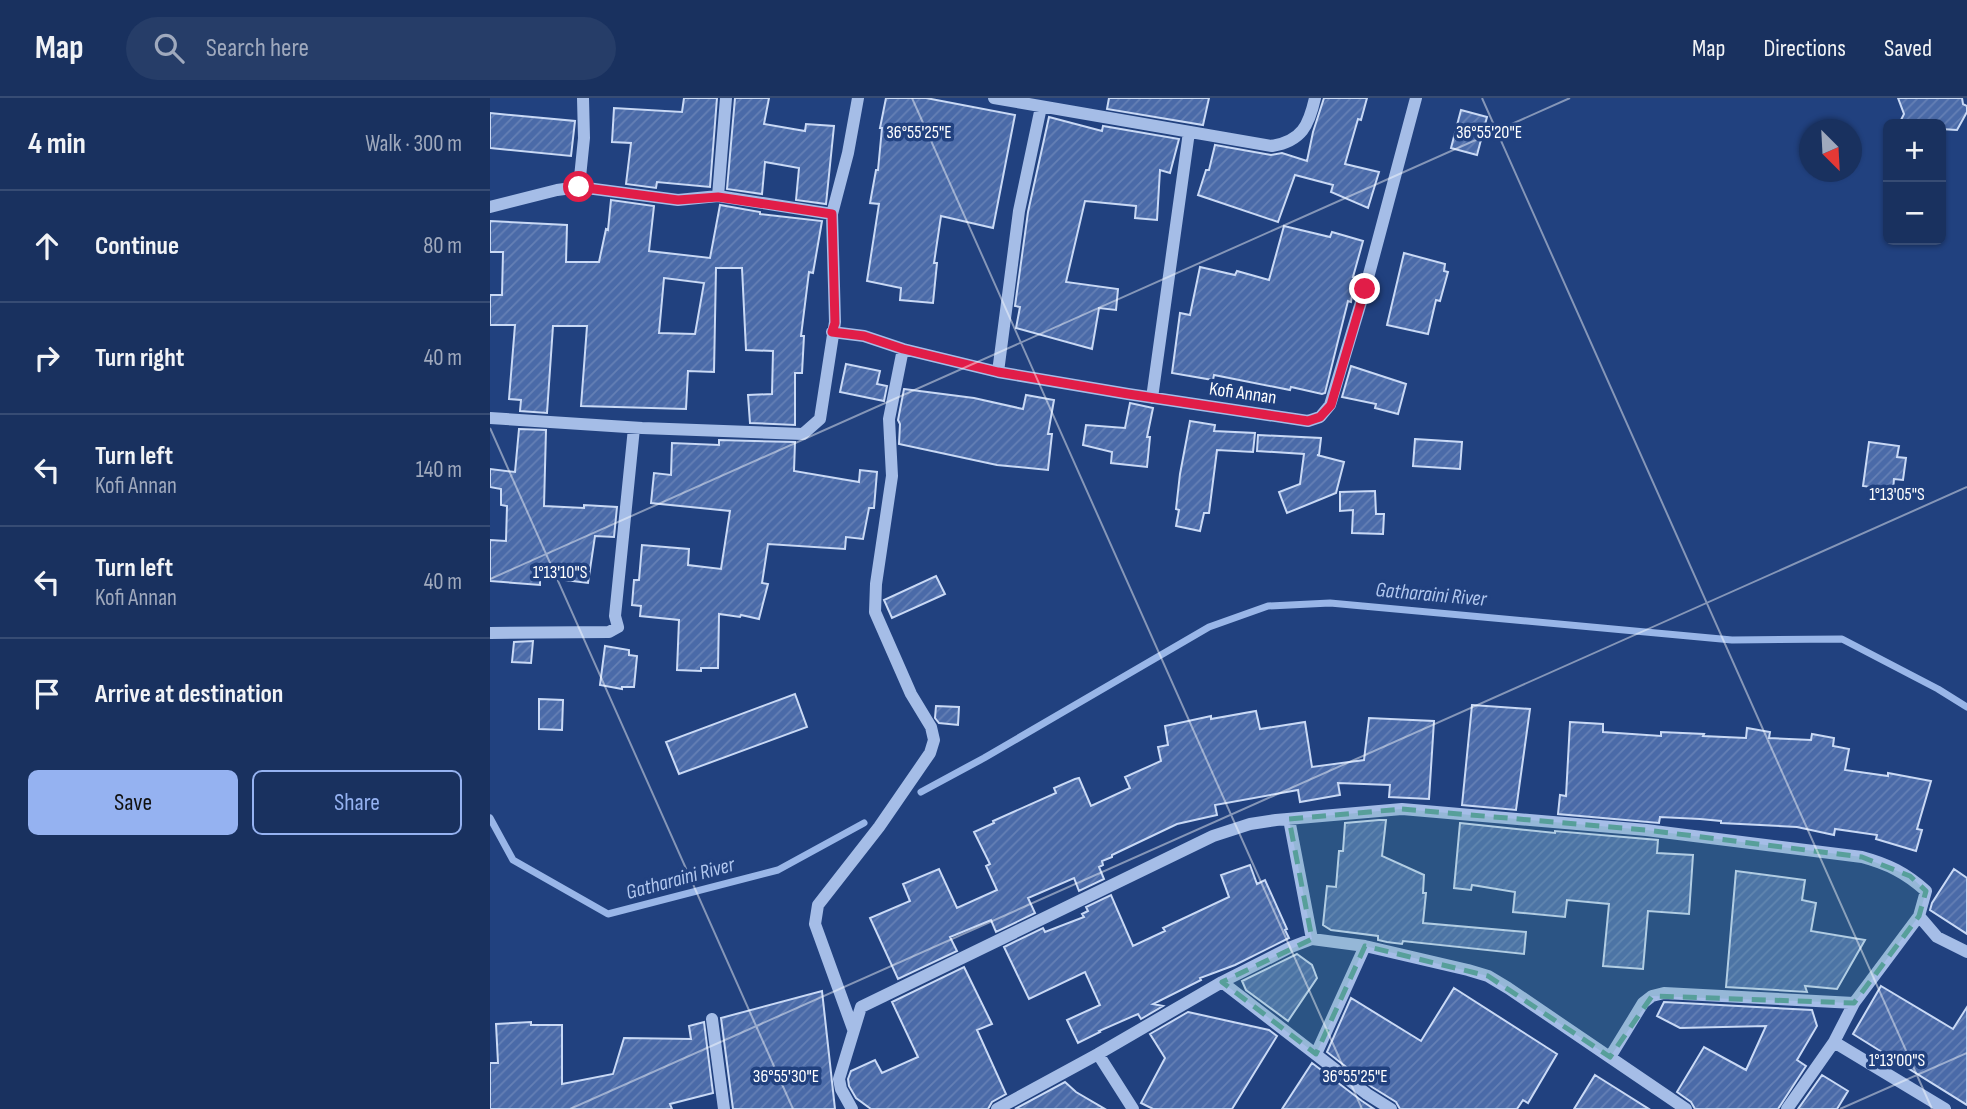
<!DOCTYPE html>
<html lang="en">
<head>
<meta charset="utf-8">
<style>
	:root { --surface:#19315f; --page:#263d68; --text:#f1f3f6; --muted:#9fa9bd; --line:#374c74; --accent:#95b2f1 }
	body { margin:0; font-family:"Sofia Sans Condensed",sans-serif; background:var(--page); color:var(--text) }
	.controls { position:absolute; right:21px; top:21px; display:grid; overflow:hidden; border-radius:10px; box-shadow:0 2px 5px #0004 }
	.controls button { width:63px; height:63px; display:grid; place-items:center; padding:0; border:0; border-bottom:2px solid var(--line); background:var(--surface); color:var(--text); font:35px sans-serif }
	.compass { position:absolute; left:1309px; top:21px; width:63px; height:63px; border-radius:50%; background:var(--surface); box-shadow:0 2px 5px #0004; rotate:156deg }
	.stop { position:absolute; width:21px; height:21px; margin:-16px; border:5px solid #e11d48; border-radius:50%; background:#fff }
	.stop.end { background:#e11d48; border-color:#fff; box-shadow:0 2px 7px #0008 }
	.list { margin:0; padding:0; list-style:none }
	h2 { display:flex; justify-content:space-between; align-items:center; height:91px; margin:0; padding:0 28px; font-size:30px }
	h2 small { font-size:23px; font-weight:400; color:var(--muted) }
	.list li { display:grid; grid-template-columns:46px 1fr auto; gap:21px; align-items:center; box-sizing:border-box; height:112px; padding:0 28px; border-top:2px solid var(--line) }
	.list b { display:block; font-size:26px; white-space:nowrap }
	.list p { margin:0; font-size:23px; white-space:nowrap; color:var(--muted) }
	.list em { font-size:23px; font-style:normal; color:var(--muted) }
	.actions { display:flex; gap:14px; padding:21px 28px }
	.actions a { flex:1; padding:16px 0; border:2px solid var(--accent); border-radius:10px; text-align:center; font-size:24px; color:var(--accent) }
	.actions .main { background:var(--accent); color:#111 }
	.icon { flex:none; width:38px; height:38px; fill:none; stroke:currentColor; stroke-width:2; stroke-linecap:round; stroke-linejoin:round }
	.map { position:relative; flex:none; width:1477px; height:1011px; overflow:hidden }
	header { display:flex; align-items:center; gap:42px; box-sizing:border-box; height:98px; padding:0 35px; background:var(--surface); border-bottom:2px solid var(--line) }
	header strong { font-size:33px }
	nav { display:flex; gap:38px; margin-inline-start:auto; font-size:24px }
	.search { width:490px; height:63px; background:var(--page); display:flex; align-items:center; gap:18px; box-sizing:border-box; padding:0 24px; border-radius:38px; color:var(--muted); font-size:26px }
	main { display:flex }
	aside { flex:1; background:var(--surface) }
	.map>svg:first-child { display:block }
</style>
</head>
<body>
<header>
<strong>Map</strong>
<div class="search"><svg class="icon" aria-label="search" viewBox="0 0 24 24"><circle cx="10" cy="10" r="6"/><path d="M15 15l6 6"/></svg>Search here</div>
<nav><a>Map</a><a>Directions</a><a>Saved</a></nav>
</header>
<main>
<aside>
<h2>4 min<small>Walk · 300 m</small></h2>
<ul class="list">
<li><svg class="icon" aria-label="ahead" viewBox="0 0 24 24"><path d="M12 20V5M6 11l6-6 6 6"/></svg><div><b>Continue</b></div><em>80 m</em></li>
<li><svg class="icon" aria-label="right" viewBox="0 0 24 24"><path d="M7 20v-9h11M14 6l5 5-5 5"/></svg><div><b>Turn right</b></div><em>40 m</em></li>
<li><svg class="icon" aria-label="left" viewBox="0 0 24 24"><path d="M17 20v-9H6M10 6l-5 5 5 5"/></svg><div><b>Turn left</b><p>Kofi Annan</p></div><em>140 m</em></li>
<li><svg class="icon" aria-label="left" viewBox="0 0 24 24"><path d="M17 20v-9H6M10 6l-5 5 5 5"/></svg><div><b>Turn left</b><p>Kofi Annan</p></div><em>40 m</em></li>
<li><svg class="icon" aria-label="arrive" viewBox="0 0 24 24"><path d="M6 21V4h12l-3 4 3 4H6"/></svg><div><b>Arrive at destination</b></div></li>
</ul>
<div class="actions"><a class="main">Save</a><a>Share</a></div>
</aside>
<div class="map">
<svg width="1477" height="1011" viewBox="0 0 1477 1011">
	<defs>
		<pattern id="building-hatch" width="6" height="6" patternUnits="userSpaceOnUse" patternTransform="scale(1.75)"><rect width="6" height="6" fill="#4a6aa8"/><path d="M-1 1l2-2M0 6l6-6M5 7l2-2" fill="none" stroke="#6580b5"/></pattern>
	</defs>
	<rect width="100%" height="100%" fill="#21417f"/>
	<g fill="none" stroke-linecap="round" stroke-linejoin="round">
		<path stroke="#99b6e8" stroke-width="7" d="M431 694 494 660 719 529 778 508 840 505 1242 542 1352 541 1448 591 1477 609
			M0 720 23 762 118 816 288 772 374 725"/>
	</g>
	<path fill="url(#building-hatch)" stroke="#c9d9f5" stroke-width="2" fill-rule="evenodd" d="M194 0H227L220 89 167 84 166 90 136 86 141 45 122 44 124 10 192 14Z
		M245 0H279L274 26 315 33 316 26 344 28 336 106 306 102 309 70 275 64 272 96 237 91Z
		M396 0H436L525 17 503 130 451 118 444 165H447L443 205 410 202 411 190 377 183 389 106 380 105 386 72H388L392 30H390Z
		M619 0H719L713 27 617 11Z
		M834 0H877L871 22 868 21 855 66 889 74 878 110 841 94 843 87 805 77 788 124 708 97 716 72H719L725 47 781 57 792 55 817 63 823 34Z
		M1408 0H1472L1473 6 1477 8V14L1467 32 1451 31V26H1409L1414 16Z
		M971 12 997 19 987 57 961 50Z
		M0 15 85 23 81 58 0 50Z
		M559 19 612 33 613 28 689 41 680 75 670 72 667 122 645 120 646 108 595 103 576 184 628 191 626 212 609 210 602 251 526 230 530 209 525 208 538 114Z
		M121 102 164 108 159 153 220 160 230 107 270 114V116L332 123 323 175 319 174 311 238H314L312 275H305V327L260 325 258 297 282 296 283 253 256 252 252 170H226L224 274 198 273 196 311 91 308 97 228H63L57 315 30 313 31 302 19 301 25 227H0V197H12L13 154H0V123L77 127 76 164H109L116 131 118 132ZM174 180 214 185 205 236 169 235Z
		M794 128 840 139 842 134 873 143 863 179H865L861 204 858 203 835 295 832 296 801 289 800 292 724 277 723 282 682 275 690 215 700 217 710 169 745 177 747 173 779 182Z
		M914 155 955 166 954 173 958 174 950 203 946 202 938 236 897 227Z
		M356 266 390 273 387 286 397 288 394 303 350 294Z
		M861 268 916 286 908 316 885 310 886 306 852 299Z
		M414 291 484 300 533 311 536 297 564 302 558 336H562L558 372 507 367 409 346 410 326 408 322Z
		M640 305 663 310 657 339H660L657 369 621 365 622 354 593 347 596 327 635 330Z
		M700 323 725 327 724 333 765 335 763 354 727 352 719 415H714L710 433 686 428 689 412 686 411 690 376Z
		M29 331 56 332 54 408 94 410V407L127 409 124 439 105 438 98 485 50 479V487L0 483V442L16 443 17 408 11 407V391L0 389V371L25 374Z
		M768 337 831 340 829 357H827L854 364 846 395 797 415 789 394 810 386 814 356 767 353Z
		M925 341 972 344 970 371 923 368Z
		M229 342 305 344 304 373 369 384 370 372 387 374 384 410H379L373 441 356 439 355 451 278 446 272 485 278 486 269 521 251 517 250 519 229 516 228 570H211V573L187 572 189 522 150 518 151 508 142 507 144 482H149L152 447 199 451 198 467 231 471 240 413 161 405 164 375 181 377 182 345 229 347Z
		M1379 344 1409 348 1407 359 1416 360 1413 382 1404 381 1403 392 1373 388Z
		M885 393 886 416H894L893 436 862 435 863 412 850 413V394Z
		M446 478 455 496 402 520 394 502Z
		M43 543 41 565 22 564 24 544Z
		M115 548 139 552V557L147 558 144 589H132V591L110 587Z
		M305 596 317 629 189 676 176 644Z
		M49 601 73 602 72 632 49 631Z
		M982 607 1040 611 1026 712 972 707Z
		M446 608 469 609 468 627 449 625 445 620Z
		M766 613 770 631 815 624 822 669 874 662 879 620 944 623 939 701 899 699 900 687 848 685 850 697 810 704 808 692 725 707 727 717 687 726 622 757V759L612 763 613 767 609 769 614 781 589 793 584 780 538 800 545 815 506 834 501 822 460 839 467 853 408 881 380 820 420 803 413 786 449 771 467 810 507 792 496 768 500 766 484 734 504 725 503 723 566 695 564 690 585 681 589 680 601 708 640 690 635 679 671 663 668 649 678 647 675 628 721 618V621Z
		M1080 624 1113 626V634L1171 638V634L1214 636 1213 638 1256 640 1257 630 1280 634 1279 640 1321 642 1322 636 1344 640 1343 648 1359 651 1355 672 1398 678V675L1441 683 1427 731 1432 732 1426 753 1386 741 1387 737 1345 731 1344 737 1307 729 1231 725V723L1210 721 1170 719 1169 725 1068 716 1070 697 1076 698Z
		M889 722H896L892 758 934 777 933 795H936L933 825 1036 834 1034 856 913 843 912 846 897 844 888 842V838L841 832 833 827 837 788 846 789 849 753H853L855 725Z
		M970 725 1065 735V733L1168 742 1167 755 1203 757 1199 816 1158 813 1153 871 1113 868 1119 806 1077 802 1075 819 1023 814 1025 794 982 787 981 792 964 790Z
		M760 767 767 786 775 782 797 831 795 832 799 840 745 867 710 880 711 882 663 906 673 908 651 921 648 916 609 933 610 934 588 945 577 922 610 907 595 874 539 901 514 849 553 830 555 834 594 819 592 816 598 813 596 809 621 797 643 848 675 833 673 830 739 799 731 777Z
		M1464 771 1477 780V836L1440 812 1442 805Z
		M1246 773 1315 782 1312 802 1326 805 1321 833 1375 842 1347 891 1315 888 1317 894 1236 889Z
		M807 856 822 867 827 880 798 923 756 892 752 883Z
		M474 869 502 926 487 932 516 996 502 1004 498 1011H381L366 1000 359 988 358 981 361 973 385 962 392 975 428 959 402 904Z
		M1391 888 1463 931 1477 909V1007L1363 936Z
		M964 890 1067 956 1038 1005 1033 1002 1027 1011H910L906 1004 882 989 837 954 861 900 931 943Z
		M332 893 345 1011H243L231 920Z
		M1174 904 1322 912 1327 928 1307 962 1316 968 1288 1011H1205L1201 1004 1187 994 1214 949 1256 972 1276 928 1190 930 1167 918Z
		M698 914 779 932 787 938 742 1011H663L651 1005 675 960 660 936Z
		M41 924V927H72V986L123 976 134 940 201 941 199 928 214 924 223 995 180 1006 182 1011H0V965H8L6 926Z
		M822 965 872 1003 884 1011H792Z
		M1105 977 1159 1011H1084Z
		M1332 977 1358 993 1347 1011H1308Z
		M575 984 586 994 615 1011H525Z"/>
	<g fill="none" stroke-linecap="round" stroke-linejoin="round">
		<path stroke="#a5bde7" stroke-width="12" d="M504 0 782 48C812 43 819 27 825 0
			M89 89 94 40 93 0
			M228 98 236 0
			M0 109 67 92 89 89 188 102 228 98 342 116
			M342 234 374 238 413 251 508 274 638 296 818 323 830 319 840 307 875 191 926 0
			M508 274 529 113 551 9
			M662 300 699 34
			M0 320 152 330 313 336 330 321 345 224 342 116 358 55 368 0
			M0 535 119 534 128 529 125 518 144 330
			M799 721 822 841
			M732 884 801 849 822 841 875 848 978 872 998 878 1018 890 1196 1011
			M222 921 234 1011
			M363 931 325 826 328 807 389 729 440 655 444 642 441 629 421 596 385 514 386 486 402 378 399 321 413 251
			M1344 944 1455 1011
			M608 956 643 1011
			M826 956 875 848
			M1120 959 1153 905 1162 898 1174 895 1364 905
			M362 1011 351 991 349 981 371 909 723 738 760 726 786 722 912 711 1156 732 1372 759C1398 766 1416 775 1436 793L1429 818 1447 839 1477 854
			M507 1011 608 956 732 884 877 996 901 1011
			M1297 1011 1344 944 1364 905 1429 818"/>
	</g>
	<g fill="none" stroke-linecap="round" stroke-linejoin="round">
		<path stroke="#e11d48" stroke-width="9" d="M89 89 188 102 228 99 342 116 345 225 342 234 374 238 413 251 508 274 638 296 818 323 830 319 841 307 875 191"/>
	</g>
	<path fill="#579f9a" fill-opacity="0.2" stroke="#579f9a" stroke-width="5" stroke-dasharray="14 9" stroke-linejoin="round" d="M912 711 1156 732 1372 759 1420 778 1436 793 1429 818 1364 905 1162 898 1120 959 998 878 875 848 826 956 732 884 822 841 799 721Z"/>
	<path fill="none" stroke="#fff" stroke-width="2" stroke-opacity="0.45" d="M422 0 872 1011M992 0 1442 1011M0 330 303 1011M0 481 1080 0M80 1011 1477 389M1350 1011 1477 955"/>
	<g text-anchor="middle" stroke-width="7" stroke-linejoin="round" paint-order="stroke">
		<g font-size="19" fill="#fff" stroke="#21417f">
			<text transform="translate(753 294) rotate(8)" y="7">Kofi Annan</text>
		</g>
		<g font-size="21" font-style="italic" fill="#b1c7ef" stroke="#21417f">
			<text transform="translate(941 496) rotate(5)" y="7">Gatharaini River</text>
			<text transform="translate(190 780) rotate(-15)" y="7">Gatharaini River</text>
		</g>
	</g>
	<g font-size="18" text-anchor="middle" fill="#fff" stroke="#21417f" stroke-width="7" stroke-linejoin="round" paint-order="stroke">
		<text x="429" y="40">36°55'25"E</text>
		<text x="999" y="40">36°55'20"E</text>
		<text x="1407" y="402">1°13'05"S</text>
		<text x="70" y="480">1°13'10"S</text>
		<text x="1407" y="968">1°13'00"S</text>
		<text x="296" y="984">36°55'30"E</text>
		<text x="865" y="984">36°55'25"E</text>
	</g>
</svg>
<div class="controls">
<button>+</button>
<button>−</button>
</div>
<svg class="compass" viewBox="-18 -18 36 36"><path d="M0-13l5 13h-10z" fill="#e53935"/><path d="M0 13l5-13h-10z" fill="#9fa9bd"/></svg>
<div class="stop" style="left:89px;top:89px"></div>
<div class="stop end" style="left:875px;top:191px"></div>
</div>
</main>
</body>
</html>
